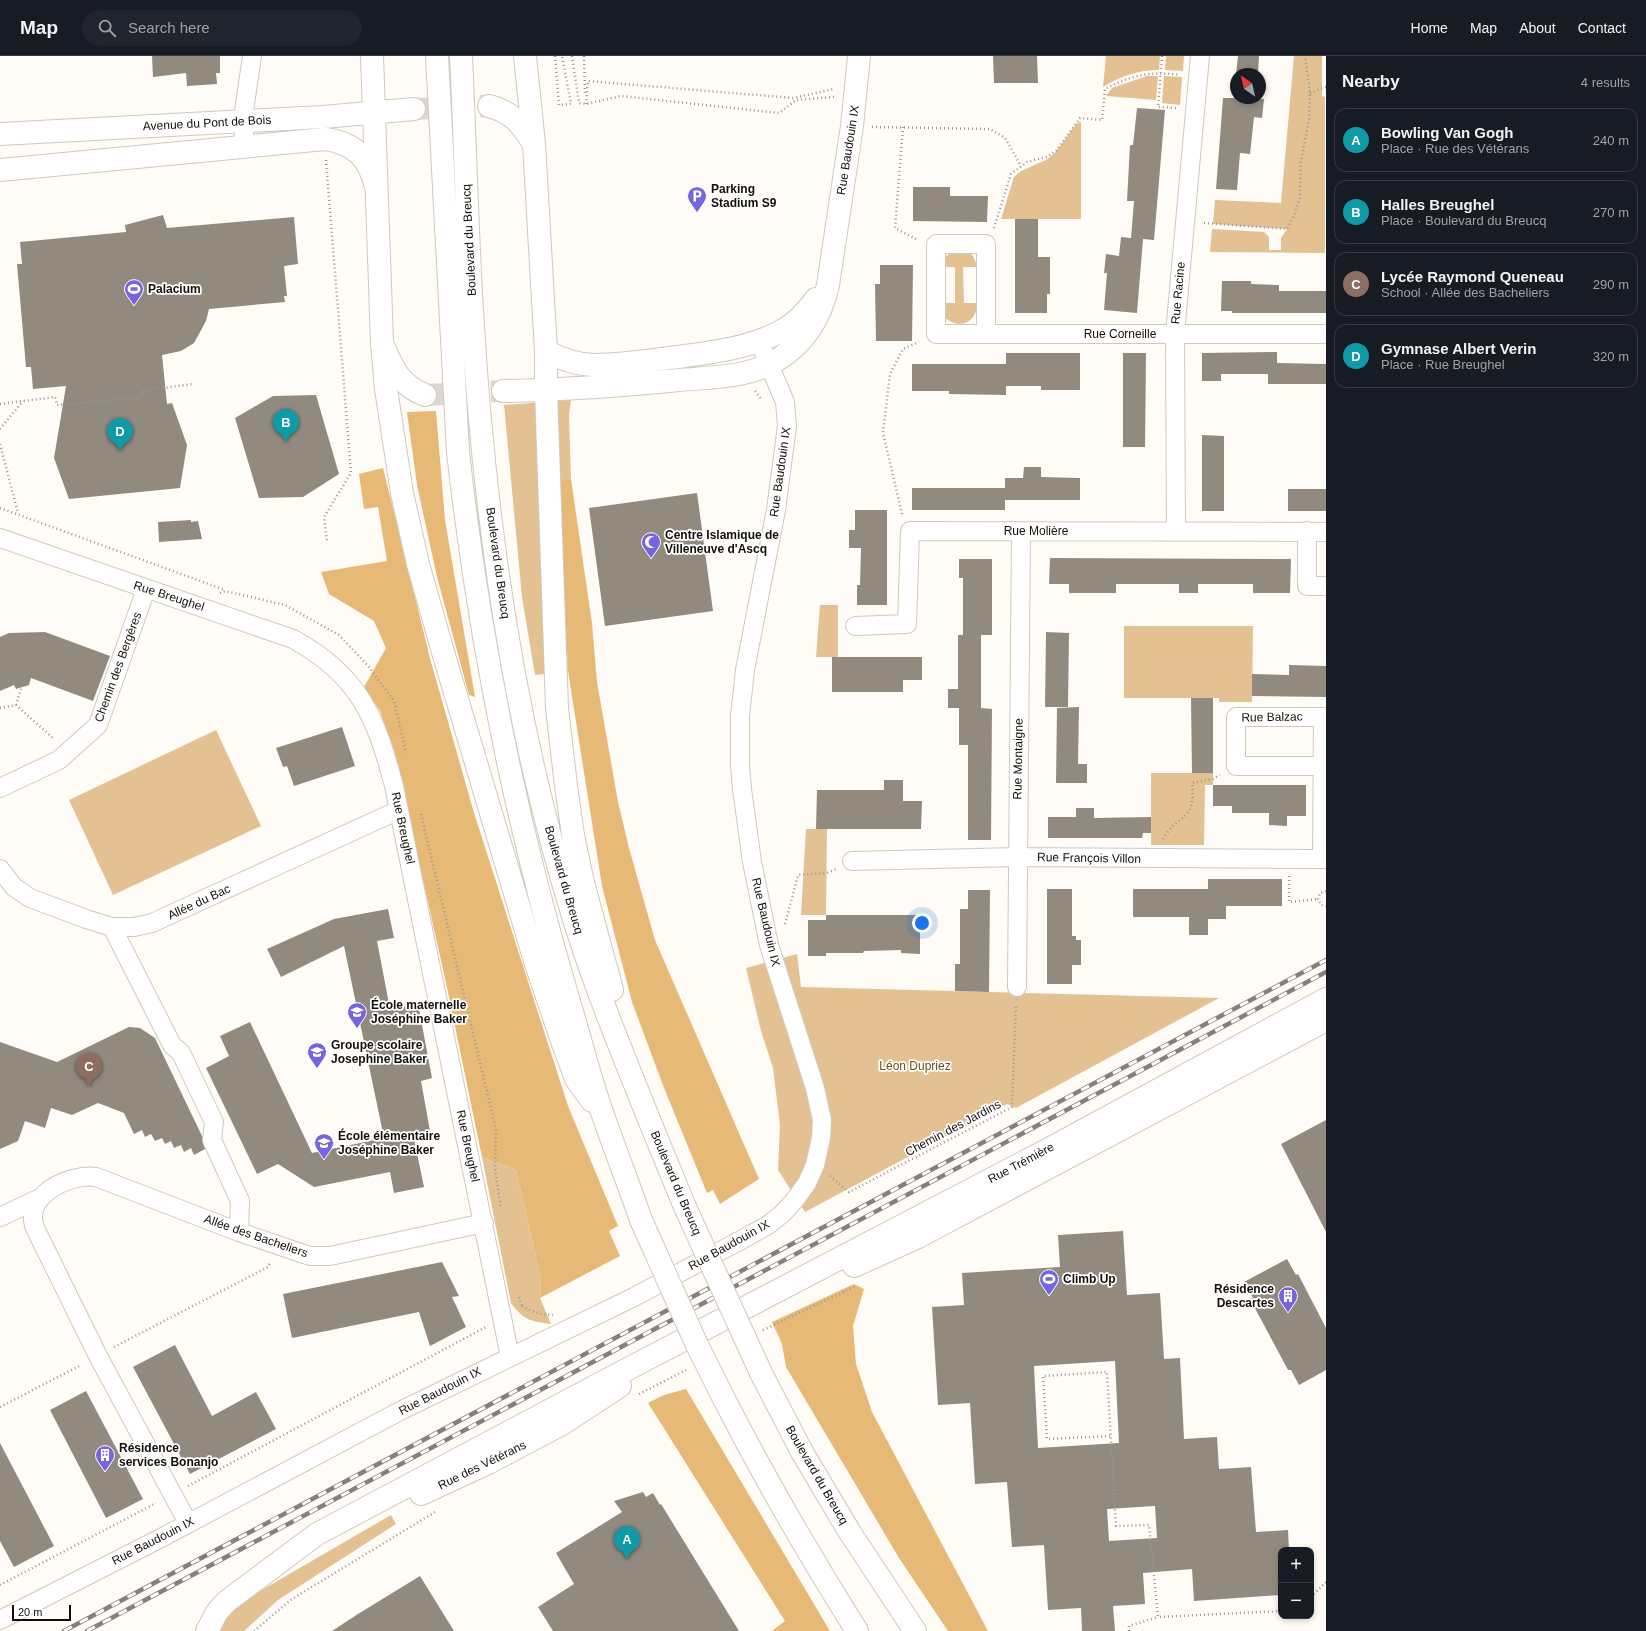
<!DOCTYPE html>
<html lang="en">
<head>
<meta charset="utf-8">
<style>
	:root { --surface:#171b24; --page:#20242c; --text:#f1f3f6; --muted:#9ea1a6; --line:#363941; --accent:#0f766e }
	body { margin:0; font-family:Helvetica,sans-serif; background:var(--page); color:var(--text) }
	.controls { position:absolute; right:12px; bottom:12px; display:grid; overflow:hidden; border-radius:8px; box-shadow:0 2px 6px #0003 }
	.controls button { width:36px; height:36px; display:grid; place-items:center; padding:0; border:0; border-bottom:1px solid var(--line); background:var(--surface); color:var(--text); font:20px sans-serif }
	.compass { position:absolute; left:1230px; top:12px; width:36px; height:36px; border-radius:50%; background:var(--surface); box-shadow:0 2px 6px #0003; rotate:326deg }
	.scale { position:absolute; left:12px; bottom:10px; width:59px; box-sizing:border-box; padding-left:4px; border:2px solid #120f0b; border-top:0; font-size:11px; line-height:14px; white-space:nowrap; color:#120f0b; -webkit-text-stroke:3px #fff; paint-order:stroke }
	.you { position:absolute; left:922px; top:867px; width:14px; height:14px; margin:-10px; border:3px solid #fff; border-radius:50%; background:#1a73e8; box-shadow:0 0 0 6px #1a73e833 }
	.badge { display:grid; place-items:center; width:26px; height:26px; border-radius:50%; background:var(--accent); color:#fff; font-size:13px; font-weight:700 }
	.pin { position:absolute; translate:-50% -33px; filter:drop-shadow(0 1px 2px #0008) }
	.pin::after { content:''; position:absolute; top:21px; width:14px; height:12px; background:inherit; clip-path:polygon(0 0,100% 0,50% 100%) }
	.list { margin:0; padding:0; list-style:none }
	h2 { display:flex; justify-content:space-between; align-items:center; height:52px; margin:0; padding:0 16px; font-size:17px }
	h2 small { font-size:13px; font-weight:400; color:var(--muted) }
	.list li { display:grid; grid-template-columns:26px 1fr auto; gap:12px; align-items:center; box-sizing:border-box; height:64px; margin:0 8px 8px; padding:0 8px; border:1px solid var(--line); border-radius:12px }
	.list b { display:block; font-size:15px; white-space:nowrap }
	.list p { margin:0; font-size:13px; white-space:nowrap; color:var(--muted) }
	.list em { font-size:13px; font-style:normal; color:var(--muted) }
	.icon { flex:none; width:22px; height:22px; fill:none; stroke:currentColor; stroke-width:2; stroke-linecap:round; stroke-linejoin:round }
	.map { position:relative; flex:none; width:1326px; height:1575px; overflow:hidden }
	header { display:flex; align-items:center; gap:24px; box-sizing:border-box; height:56px; padding:0 20px; background:var(--surface); border-bottom:1px solid var(--line) }
	header strong { font-size:19px }
	nav { display:flex; gap:22px; margin-inline-start:auto; font-size:14px }
	.search { width:280px; height:36px; background:var(--page); display:flex; align-items:center; gap:10px; box-sizing:border-box; padding:0 14px; border-radius:22px; color:var(--muted); font-size:15px }
	main { display:flex }
	aside { flex:1; background:var(--surface) }
	.map>svg:first-child { display:block }
</style>
</head>
<body>
<header>
<strong>Map</strong>
<div class="search"><svg class="icon" aria-label="search" viewBox="0 0 24 24"><circle cx="10" cy="10" r="6"/><path d="M15 15l6 6"/></svg>Search here</div>
<nav><a>Home</a><a>Map</a><a>About</a><a>Contact</a></nav>
</header>
<main>
<div class="map">
<svg width="1326" height="1575" viewBox="0 0 1326 1575">
	<rect width="100%" height="100%" fill="#fffbf6"/>
	<path fill="#e3c193" d="M1106 0H1160L1159 14C1138 14 1121 20 1103 31Z
		M1166 0H1184L1183 15 1165 14Z
		M1294 0H1322V40L1325 41V197L1210 196 1212 173 1264 176 1269 181V194H1281V182L1287 173 1213 168 1215 144 1281 147Z
		M1147 20H1158L1156 44 1106 40 1112 32Z
		M1164 20 1182 21 1180 49 1162 47Z
		M1081 66V163H1001L1014 121 1021 115 1046 104 1055 97 1077 67Z
		M967 195 973 200 978 211H963L964 247H978C976 266 961 275 944 261L940 247H955V211H940C947 195 950 197 967 195Z
		M571 344 569 358 571 423 559 426 568 615 535 619 522 541 504 349Z
		M820 549H838V601H816Z
		M1124 570H1253L1252 646H1219V642H1124Z
		M216 674 261 770 113 839 69 744Z
		M1151 717H1213V729H1205L1204 789H1151Z
		M806 773H827L826 859H801Z
		M797 898 801 931 1219 942 1016 1052 1007 1048 805 1156 778 1114 780 1069 773 1012 761 975 746 912Z
		M482 1101 516 1114 541 1223 540 1242 551 1268C531 1265 524 1265 511 1247Z
		M391 1459 396 1468 278 1544 244 1575H216L236 1549Z"/>
	<path fill="#e7b977" d="M436 355 445 464 475 641 469 639 437 521 417 429 407 356Z
		M383 412 431 606 474 757 568 1050 618 1170 609 1175 620 1200 540 1242 541 1223 516 1114 482 1101 446 927 397 707 380 655 364 631 386 592 374 565 329 538 321 516 387 505 378 451 364 453 359 418Z
		M571 423 592 567 597 626 618 746 629 792 655 884 759 1123 720 1148 713 1134 707 1137 664 1032 632 946 602 830 568 615 559 425Z
		M854 1228 864 1233 853 1270 856 1308 872 1356 988 1575H948L899 1502 786 1311 782 1288 772 1266Z
		M686 1333 830 1575H772L785 1565 648 1347 664 1339Z"/>
	<path fill="#928a7f" fill-rule="evenodd" d="M152 0H220V17H216L217 28 187 30 186 17 153 21Z
		M993 0H1037L1038 27H994Z
		M1238 0H1259L1258 18H1236Z
		M1236 21V42L1264 43 1262 62 1254 61 1250 98 1240 97 1237 134 1216 133 1223 42H1234Z
		M1137 52 1165 54 1154 184 1143 183 1137 257 1104 254 1107 217H1104L1106 198 1119 200 1121 181 1131 182 1134 145H1127L1130 89H1133Z
		M913 131H950V140H988L987 166 913 165Z
		M163 159 167 172 294 161 298 208 284 210 287 240H284L285 246 209 253 206 265 194 287 181 295 162 299 167 348 172 347 187 389 180 432 69 443 54 402 66 330 33 333 31 311H26L17 208H22L20 186 126 176 125 169Z
		M1015 163H1038V201H1050V238H1047V257H1015Z
		M880 209H913L912 285H876L875 228H880Z
		M1222 225H1251V228L1279 229V235H1326V257H1232V255H1221Z
		M1277 296V307L1326 308V328H1268V318H1221V325H1202V297Z
		M1006 297H1080V334H1041V330H1006V339L949 338V335H912V308H1006Z
		M1123 297H1146L1145 391H1123Z
		M316 339 339 418 303 441 259 442 235 362 273 340Z
		M1202 379 1224 380V455H1202Z
		M1024 411H1041V421L1080 422V444H1005V422H1023Z
		M912 432H1005V454H912Z
		M1288 433H1326V455H1288Z
		M697 437 713 555 605 570 589 452Z
		M855 454H887V549H857V529H860L861 492H849V474H855Z
		M191 464V466L198 465 202 483 159 486 158 466Z
		M1050 502 1291 503 1290 537H1253V528H1198V537H1179V528H1116V537H1069V528H1049Z
		M959 503H992V579H981V652L992 653 991 784H968V689H959V652H948V633H958V579H963V522H959Z
		M45 576 110 600 93 645 31 622 29 629 16 633 14 629 0 635V581L9 577Z
		M1046 576 1069 577 1068 651H1045Z
		M832 601H922V624H903V636H832Z
		M1289 609 1326 610V641L1252 640V618L1289 619Z
		M1191 642H1213V717H1192Z
		M1079 651 1078 708H1087V727H1056L1057 652Z
		M342 671 355 710 294 730 287 710 283 711 276 692Z
		M884 724H903V745H922L921 773H816L817 734H884Z
		M1213 729H1306V760H1287V770L1269 769V757H1232V750H1213Z
		M1076 752H1094V762L1151 761V777H1143L1142 782H1048V761H1076Z
		M1208 823H1282V850H1226V863H1208V879H1189V861H1133V833H1208Z
		M1047 833H1072V880H1076V884H1081V909H1072V928H1047Z
		M968 834H990L989 936 955 935V908H960V853H968Z
		M388 853 394 882 377 885 390 953 418 948 432 1022 421 1025 430 1075 413 1078 424 1131 394 1137 390 1116 314 1131 278 1108 257 1118 206 1012 229 1000 220 980 250 966 312 1097 384 1082 344 890 281 921 267 893 334 863Z
		M826 859H920V898L901 897V894L864 895 863 897H826V900H808V864H826Z
		M129 971 140 972 155 982 202 1080 205 1093 194 1099 191 1092 184 1096 181 1089 174 1092 171 1085 165 1088 162 1082 155 1085 151 1078 145 1081 142 1074 134 1078 124 1057 98 1047 72 1059 51 1052 45 1072 25 1065 18 1085 0 1093V986L57 1006Z
		M1326 1064V1176L1281 1088Z
		M1123 1175 1127 1239 1160 1237 1164 1303 1180 1302 1184 1383 1217 1381 1219 1413 1251 1411 1256 1476 1288 1474 1289 1494H1281V1539L1194 1545 1192 1513 1143 1517 1145 1548 1113 1550 1115 1575H1082L1081 1552 1048 1554 1044 1489 1012 1491 1007 1426 975 1428 970 1347 938 1349 932 1251 964 1249 962 1217 1060 1211 1058 1179ZM1115 1305 1119 1387 1038 1392 1034 1310ZM1155 1450 1157 1482 1109 1485 1107 1453Z
		M1287 1203 1296 1219 1298 1218 1326 1272V1314L1299 1329 1291 1314H1288L1250 1243 1253 1242 1244 1226Z
		M442 1206 459 1240 452 1241 466 1271 430 1290 419 1256 292 1282 283 1238Z
		M175 1289 212 1360 256 1336 276 1373 190 1418 133 1311Z
		M86 1335 143 1443 106 1462 50 1354Z
		M0 1387 54 1490 14 1511 0 1485Z
		M643 1436 646 1441 653 1437 660 1449 661 1448 739 1575H553L538 1551 574 1528 556 1497 622 1456 614 1445Z
		M420 1520 454 1575H332L358 1558Z"/>
	<g fill="none" stroke-linecap="round" stroke-linejoin="round">
		<path stroke="#dbd8d3" stroke-width="22" stroke-dasharray="22 11" stroke-linecap="butt" d="M414 53 489 50
			M425 339 503 335"/>
		<defs>
			<path id="street" d="M244 91V55L252 0
				M986 278V188H936V278H1326
				M1307 475V530H1326
				M1176 476 1175 278 1200 0
				M0 482 293 583C359 619 376 661 394 730L510 1301
				M855 570 907 568 910 475 1326 476
				M0 732 59 704 98 669 146 533
				M1322 803 1323 661H1236V710H1323
				M852 805 1017 801 1326 803
				M0 813 14 831 30 842 86 863 112 871H134L152 867 399 754
				M112 871 172 989 181 997 214 1066 212 1084 240 1145 239 1176
				M1017 931 1021 475
				M0 1161 38 1143
				M188 1467 98 1300 36 1174C20 1141 69 1117 96 1121L239 1176 301 1197 310 1200H330L484 1167
				M0 1564 161 1482 400 1355 634 1241 743 1183 768 1169 782 1158 794 1145 807 1127 815 1109 821 1082 822 1064 815 1032 769 889 752 806 742 733 740 709V660L745 614 776 454 787 370 785 346 759 285"/>
			<path id="secondary" d="M372 0 382 287C392 311 399 329 425 339
				M525 0 534 88 546 295V334
				M489 50C513 56 521 68 534 88
				M0 78 323 61 414 53
				M0 114 325 83C355 87 369 102 376 131
				M546 295C561 303 578 309 595 309 617 309 640 306 662 303 700 298 749 294 783 274 797 267 807 255 816 243
				M503 335C562 334 621 330 679 324 712 321 748 322 777 304 805 287 821 260 828 229L852 70 859 0
				M854 1210 918 1181 1326 964
				M421 1438 490 1406 562 1368 620 1330
				M207 1575 217 1556 226 1546 317 1478 622 1316 1051 1092 1326 943"/>
			<path id="highway" d="M437 0 458 396C479 584 516 768 570 949 581 985 590 1023 603 1059 615 1094 629 1129 641 1164
				M461 0C465 85 467 170 472 255 481 411 500 568 535 719 553 796 575 874 603 947 629 1016 657 1083 685 1151
				M382 287 386 333 402 437 418 508 443 596 536 908 561 982 576 1023 592 1045
				M546 334 557 652 566 730 573 779 583 827 612 934
				M761 1317 802 1396 849 1475 915 1575
				M723 1341C764 1421 809 1499 857 1575"/>
		</defs>
		<use href="#street" stroke="#d1c8bc" stroke-width="20"/>
		<use href="#secondary" stroke="#d1c8bc" stroke-width="24"/>
		<use href="#highway" stroke="#d1c8bc" stroke-width="24"/>
		<path stroke="#9b9893" stroke-width="2.5" stroke-dasharray="1 3" stroke-linecap="butt" d="M555 0 559 49 571 48 562 0
			M572 0 579 47 586 48 621 40 779 57 796 44 834 41
			M584 0 585 38
			M1162 0 1158 51 1177 52
			M1310 37 1326 31
			M586 48 588 25 793 42 834 33
			M872 71 990 73 1005 82 1021 110
			M903 71 895 172 918 184
			M326 104 351 417 324 461 327 486
			M1204 167 1287 173 1295 157 1300 141 1301 105 1309 64 1310 37 1305 0
			M994 172 1011 118 1027 106 1046 101 1056 95 1080 62 1102 64 1105 33C1131 19 1151 15 1180 19
			M755 335 762 344
			M0 348 55 341 57 349 142 341V335L193 328
			M0 373 23 345
			M0 388 18 457
			M0 452 225 534
			M902 458 883 377 890 318 903 293 919 286
			M220 537 225 535 285 549 339 579 369 611 394 645 406 697
			M16 649 22 630
			M0 652 16 649 54 683
			M421 758 496 1074 495 1113 501 1152
			M1163 783C1178 756 1196 768 1192 727L1213 723 1220 719
			M1289 820V846L1318 843
			M1326 835 1320 837 1318 843 1321 849 1326 850
			M785 868 798 819 827 817 836 813
			M830 1120 849 1136 1012 1051 1016 948
			M519 1241 522 1250
			M522 1250C533 1256 541 1259 553 1259
			M763 1274 854 1231
			M114 1291 268 1211 270 1206
			M639 1338 686 1314
			M0 1351 81 1309
			M1110 1380 1047 1383 1043 1320 1107 1316 1116 1470 1149 1469 1158 1561 1281 1555
			M188 1430 486 1271
			M0 1529 156 1447
			M1311 1541 1326 1526
			M254 1575 292 1543 435 1456
			M1129 1575V1570L1158 1561"/>
		<use href="#street" stroke="#fff" stroke-width="18"/>
		<use href="#secondary" stroke="#fff" stroke-width="22"/>
		<use href="#highway" stroke="#fff" stroke-width="22"/>
		<defs>
			<path id="rail" d="M64 1575 1326 904
				M87 1575 1326 916"/>
		</defs>
		<use href="#rail" stroke="#84807c" stroke-width="4.5"/>
		<use href="#rail" stroke="#fff" stroke-width="3" stroke-dasharray="9" stroke-linecap="butt"/>
		<defs>
			<path id="highway-bridge" d="M685 1151 761 1317
				M641 1164 697 1289 723 1341"/>
		</defs>
		<use href="#highway-bridge" stroke="#d1c8bc" stroke-width="24" stroke-linecap="butt"/>
		<use href="#highway-bridge" stroke="#fff" stroke-width="22"/>
	</g>
	<defs>
		<symbol id="parking-pin" viewBox="-11 -11 22 30"><path d="M0 17L-7.5 6A9.5 9.5 0 1 1 7.5 6Z" fill="#7665e0" stroke="#fff"/><path d="M-3.5-5.5H1a3.5 3.5 0 0 1 0 7H-1V5.5H-3.5ZM-1-3.4V-.6H.8a1.4 1.4 0 0 0 0-2.8Z" fill="#fff"/></symbol>
		<symbol id="stadium-pin" viewBox="-11 -11 22 30"><path d="M0 17L-7.5 6A9.5 9.5 0 1 1 7.5 6Z" fill="#7665e0" stroke="#fff"/><path d="M0-5a6.5 5 0 1 0 0 10a6.5 5 0 1 0 0-10ZM-3.5-1.8h7v3.6h-7Z" fill="#fff"/></symbol>
		<symbol id="mosque-pin" viewBox="-11 -11 22 30"><path d="M0 17L-7.5 6A9.5 9.5 0 1 1 7.5 6Z" fill="#7665e0" stroke="#fff"/><path d="M3.5-4.9A6 6 0 1 0 3.5 4.9A5 5 0 1 1 3.5-4.9Z" fill="#fff"/></symbol>
		<symbol id="school-pin" viewBox="-11 -11 22 30"><path d="M0 17L-7.5 6A9.5 9.5 0 1 1 7.5 6Z" fill="#7665e0" stroke="#fff"/><path d="M0-5L7-2L0 1L-7-2ZM-4 1L0 2.5L4 1V4Q0 6-4 4Z" fill="#fff"/></symbol>
		<symbol id="building-pin" viewBox="-11 -11 22 30"><path d="M0 17L-7.5 6A9.5 9.5 0 1 1 7.5 6Z" fill="#7665e0" stroke="#fff"/><path d="M-4-6H4V6H1V3H-1V6H-4ZM-2.5-4.3h1.7v1.8h-1.7ZM.8-4.3h1.7v1.8H.8ZM-2.5-1h1.7V.8h-1.7ZM.8-1h1.7V.8H.8Z" fill="#fff"/></symbol>
	</defs>
	<g fill-rule="evenodd">
		<use href="#parking-pin" x="686" y="129" width="22" height="30"/>
		<use href="#stadium-pin" x="123" y="222" width="22" height="30"/>
		<use href="#mosque-pin" x="640" y="475" width="22" height="30"/>
		<use href="#school-pin" x="346" y="945" width="22" height="30"/>
		<use href="#school-pin" x="306" y="985" width="22" height="30"/>
		<use href="#school-pin" x="313" y="1076" width="22" height="30"/>
		<use href="#stadium-pin" x="1038" y="1212" width="22" height="30"/>
		<use href="#building-pin" x="1277" y="1229" width="22" height="30"/>
		<use href="#building-pin" x="94" y="1388" width="22" height="30"/>
	</g>
	<g text-anchor="middle" stroke-width="3.5" stroke-linejoin="round" paint-order="stroke">
		<g font-size="12" fill="#120f0b" stroke="#fff">
			<text transform="translate(207 67) rotate(-3)" y="4">Avenue du Pont de Bois</text>
			<text transform="translate(848 94) rotate(-81)" y="4">Rue Baudouin IX</text>
			<text transform="translate(469 184) rotate(-93)" y="4">Boulevard du Breucq</text>
			<text transform="translate(1178 237) rotate(-85)" y="4">Rue Racine</text>
			<text x="1120" y="282">Rue Corneille</text>
			<text transform="translate(780 416) rotate(-82)" y="4">Rue Baudouin IX</text>
			<text x="1036" y="479">Rue Molière</text>
			<text transform="translate(498 507) rotate(82)" y="4">Boulevard du Breucq</text>
			<text transform="translate(169 540) rotate(18)" y="4">Rue Breughel</text>
			<text transform="translate(118 611) rotate(-70)" y="4">Chemin des Bergères</text>
			<text transform="translate(1272 661) rotate(-1)" y="4">Rue Balzac</text>
			<text transform="translate(1018 703) rotate(-89)" y="4">Rue Montaigne</text>
			<text transform="translate(403 772) rotate(78)" y="4">Rue Breughel</text>
			<text transform="translate(1089 802) rotate(1)" y="4">Rue François Villon</text>
			<text transform="translate(564 824) rotate(74)" y="4">Boulevard du Breucq</text>
			<text transform="translate(199 846) rotate(-25)" y="4">Allée du Bac</text>
			<text transform="translate(766 866) rotate(77)" y="4">Rue Baudouin IX</text>
			<text transform="translate(953 1072) rotate(-28)" y="4">Chemin des Jardins</text>
			<text transform="translate(468 1090) rotate(78)" y="4">Rue Breughel</text>
			<text transform="translate(1021 1107) rotate(-28)" y="4">Rue Trémière</text>
			<text transform="translate(676 1127) rotate(67)" y="4">Boulevard du Breucq</text>
			<text transform="translate(256 1180) rotate(19)" y="4">Allée des Bacheliers</text>
			<text transform="translate(729 1189) rotate(-29)" y="4">Rue Baudouin IX</text>
			<text transform="translate(440 1335) rotate(-27)" y="4">Rue Baudouin IX</text>
			<text transform="translate(482 1409) rotate(-26)" y="4">Rue des Vétérans</text>
			<text transform="translate(817 1419) rotate(60)" y="4">Boulevard du Breucq</text>
			<text transform="translate(153 1485) rotate(-27)" y="4">Rue Baudouin IX</text>
		</g>
		<g font-size="12" font-weight="bold" fill="#120f0b" stroke="#fff" text-anchor="start">
			<text x="711" y="137">Parking<tspan x="711" dy="14">Stadium S9</tspan></text>
			<text x="148" y="237">Palacium</text>
			<text x="665" y="483">Centre Islamique de<tspan x="665" dy="14">Villeneuve d'Ascq</tspan></text>
			<text x="371" y="953">École maternelle<tspan x="371" dy="14">Joséphine Baker</tspan></text>
			<text x="331" y="993">Groupe scolaire<tspan x="331" dy="14">Josephine Baker</tspan></text>
			<text x="338" y="1084">École élémentaire<tspan x="338" dy="14">Joséphine Baker</tspan></text>
			<text x="1063" y="1227">Climb Up</text>
			<text x="1274" y="1237" text-anchor="end">Résidence<tspan x="1274" dy="14">Descartes</tspan></text>
			<text x="119" y="1396">Résidence<tspan x="119" dy="14">services Bonanjo</tspan></text>
		</g>
		<g font-size="12" fill="#6d4d1c" stroke="#fff">
			<text x="915" y="1014">Léon Dupriez</text>
		</g>
	</g>
</svg>
<div class="controls">
<button>+</button>
<button>−</button>
</div>
<svg class="compass" viewBox="-18 -18 36 36"><path d="M0-13l5 13h-10z" fill="#e53935"/><path d="M0 13l5-13h-10z" fill="#9ea1a6"/></svg>
<div class="scale">20 m</div>
<div class="you"></div>
<div class="pin badge" style="left:627px;top:1503px;background:#0f9aa8">A</div>
<div class="pin badge" style="left:286px;top:386px;background:#0f9aa8">B</div>
<div class="pin badge" style="left:89px;top:1030px;background:#8d6e63">C</div>
<div class="pin badge" style="left:120px;top:395px;background:#0f9aa8">D</div>
</div>
<aside>
<h2>Nearby<small>4 results</small></h2>
<ul class="list">
<li><span class="badge" style="background:#0f9aa8">A</span><div><b>Bowling Van Gogh</b><p>Place · Rue des Vétérans</p></div><em>240 m</em></li>
<li><span class="badge" style="background:#0f9aa8">B</span><div><b>Halles Breughel</b><p>Place · Boulevard du Breucq</p></div><em>270 m</em></li>
<li><span class="badge" style="background:#8d6e63">C</span><div><b>Lycée Raymond Queneau</b><p>School · Allée des Bacheliers</p></div><em>290 m</em></li>
<li><span class="badge" style="background:#0f9aa8">D</span><div><b>Gymnase Albert Verin</b><p>Place · Rue Breughel</p></div><em>320 m</em></li>
</ul>
</aside>
</main>
</body>
</html>
